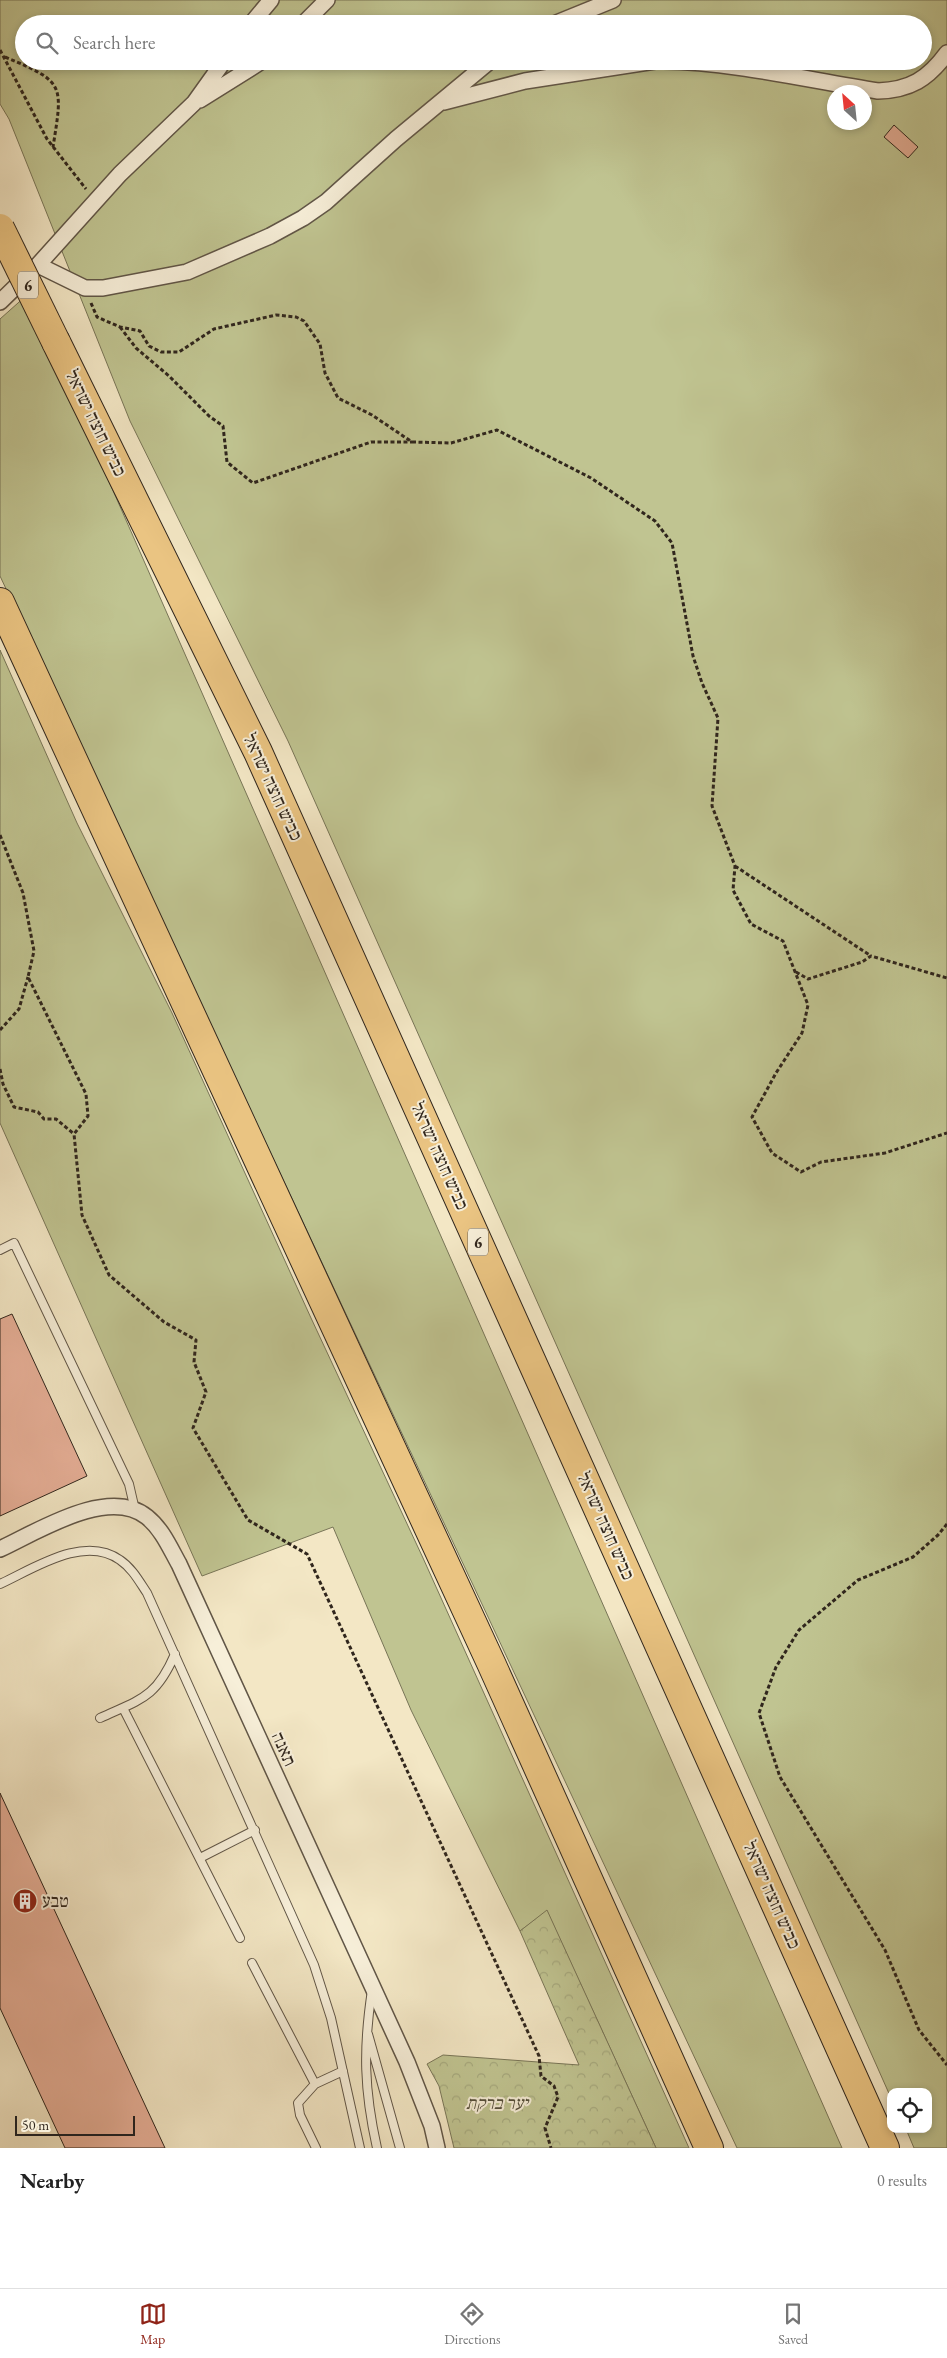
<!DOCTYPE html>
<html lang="en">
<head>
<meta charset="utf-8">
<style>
	:root { --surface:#fff; --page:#f2f2f2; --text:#222; --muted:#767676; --line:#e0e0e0; --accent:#8f2418 }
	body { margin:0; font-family:"EB Garamond","Frank Ruhl Libre",serif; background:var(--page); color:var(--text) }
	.controls { position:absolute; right:15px; bottom:15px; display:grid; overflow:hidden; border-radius:10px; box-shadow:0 2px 8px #0003 }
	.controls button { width:45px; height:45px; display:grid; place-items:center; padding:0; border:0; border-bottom:1px solid var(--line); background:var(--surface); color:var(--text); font:25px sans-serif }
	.compass { position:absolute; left:827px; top:85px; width:45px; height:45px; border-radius:50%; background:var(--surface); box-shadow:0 2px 8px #0003; rotate:333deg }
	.scale { position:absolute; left:15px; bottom:12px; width:120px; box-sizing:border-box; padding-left:5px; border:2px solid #30261d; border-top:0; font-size:14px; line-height:18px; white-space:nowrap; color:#30261d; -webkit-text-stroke:4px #f7efd9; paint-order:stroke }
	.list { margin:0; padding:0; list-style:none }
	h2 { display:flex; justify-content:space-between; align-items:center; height:65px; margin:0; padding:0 20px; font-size:21px }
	h2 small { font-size:16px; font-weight:400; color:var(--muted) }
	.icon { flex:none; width:28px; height:28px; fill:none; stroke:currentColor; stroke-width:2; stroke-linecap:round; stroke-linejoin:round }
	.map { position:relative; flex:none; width:947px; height:2148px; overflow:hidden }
	.search { position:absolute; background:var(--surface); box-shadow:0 2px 8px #0003; left:15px; right:15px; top:15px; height:55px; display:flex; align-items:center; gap:12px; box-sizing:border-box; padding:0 18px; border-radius:28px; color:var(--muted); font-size:19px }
	.sheet { height:140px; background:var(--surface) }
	nav { display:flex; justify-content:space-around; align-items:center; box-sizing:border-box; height:70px; border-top:1px solid var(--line); background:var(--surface); font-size:14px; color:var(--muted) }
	nav a { display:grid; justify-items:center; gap:2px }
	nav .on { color:var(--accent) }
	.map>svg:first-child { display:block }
</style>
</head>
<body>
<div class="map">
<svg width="947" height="2148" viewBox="0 0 947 2148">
	<defs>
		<pattern id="forest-crowns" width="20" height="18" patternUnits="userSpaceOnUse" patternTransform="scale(1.25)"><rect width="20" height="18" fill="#c0c491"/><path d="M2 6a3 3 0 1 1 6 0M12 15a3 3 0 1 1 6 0" fill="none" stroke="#a5a87d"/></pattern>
	</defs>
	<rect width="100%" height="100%" fill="#f3e7c5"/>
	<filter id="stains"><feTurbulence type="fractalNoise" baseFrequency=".004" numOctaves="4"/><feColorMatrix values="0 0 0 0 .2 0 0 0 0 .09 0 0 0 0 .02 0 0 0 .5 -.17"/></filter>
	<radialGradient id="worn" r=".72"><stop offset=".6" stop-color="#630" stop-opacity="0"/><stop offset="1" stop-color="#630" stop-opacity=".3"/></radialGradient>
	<path fill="#c0c491" stroke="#787557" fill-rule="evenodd" d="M0 0H947V2148H914L906 2129H928V2092H891V2098L288 741 130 421 9 119 0 104ZM24 24H923V61H24ZM834 92H864V122H834Z
		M27 295 842 2148H737L0 576V319Z
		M0 650 77 823 172 1013 311 1318 423 1558 689 2148H656L547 1911 520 1931 411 1710 333 1527 202 1576 0 1123Z"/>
	<path fill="url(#forest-crowns)" stroke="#787557" d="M547 1910 656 2148H454L439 2086 427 2064 443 2055 579 2065 520 1931Z"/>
	<path fill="#e5ae96" stroke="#30261d" d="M894 125 918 147 908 158 884 137Z
		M12 1314 87 1476 0 1516V1319Z
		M0 1793 165 2148H65L0 2008Z"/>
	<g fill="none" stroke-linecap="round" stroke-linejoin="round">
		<defs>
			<path id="service" d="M0 1250 14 1243 129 1484 135 1510
				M0 1584C33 1569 84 1534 120 1560 132 1568 139 1581 147 1593L314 1965 331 2018 360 2148
				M123 1708 240 1938
				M100 1718C141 1699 156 1698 175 1654
				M200 1858 255 1830
				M252 1963 315 2084 343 2071
				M372 1990C363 2049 364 2090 377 2148
				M368 2034 400 2148
				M315 2084 298 2103 300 2115 316 2148"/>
			<path id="minor" d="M251 24 271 0
				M303 24 327 0
				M554 24 613 0
				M663 61C735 62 807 80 878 91 910 90 928 79 947 53
				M200 100 262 61
				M444 102 525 81 655 61
				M38 265 85 288H103L187 272 270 236 303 218 326 202 396 139 490 61
				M0 302 38 265 120 174 194 103 224 61
				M0 1549C37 1532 108 1486 147 1517 162 1529 170 1548 179 1564L407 2062 432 2126 437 2148"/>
			<path id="motorway" d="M56 342 258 752 885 2148
				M0 602 491 1663 709 2148"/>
		</defs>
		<use href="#service" stroke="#615647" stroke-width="10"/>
		<use href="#minor" stroke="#615647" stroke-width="18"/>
		<use href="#motorway" stroke="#30261d" stroke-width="30"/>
		<path stroke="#30261d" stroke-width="3" stroke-dasharray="4 2.5" stroke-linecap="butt" d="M0 50 47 139 86 189
			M5 57C65 82 63 84 53 147
			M91 303 97 317 120 327 140 331 149 346 161 352H179L214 329 276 315 296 317 304 321 320 344 325 373 338 398 372 415 412 442 451 443 497 430 591 478 655 521 672 543 693 656 702 683 718 718 712 806 735 866 733 890 751 924 783 941 808 1005 802 1033 776 1073 752 1117 772 1153 801 1172 821 1162 885 1153 947 1133
			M120 327 136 348 169 376 209 416 223 426 227 462 253 483 371 442H412
			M0 835 23 893 34 951 28 977 86 1094 88 1116 74 1134 82 1215 109 1275 164 1322 196 1340 194 1362 206 1392 193 1428 248 1520 307 1554 539 2056 541 2076 554 2086 558 2097 545 2128 551 2148
			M735 866 871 956
			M796 972 808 979 862 962 871 956 947 978
			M0 1030 19 1009 28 977
			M0 1069 3 1084 14 1107 38 1112 44 1119H56L74 1134
			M947 1524 938 1535 913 1557 858 1580 799 1630 776 1667 759 1713 780 1777 885 1950 919 2030 947 2065"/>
		<use href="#service" stroke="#f7efd9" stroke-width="8"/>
		<use href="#minor" stroke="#f7efd9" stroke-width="15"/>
		<use href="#motorway" stroke="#eac482" stroke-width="28"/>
		<defs>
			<path id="motorway-bridge" d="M0 228 56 342"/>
		</defs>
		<use href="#motorway-bridge" stroke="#30261d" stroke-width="30" stroke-linecap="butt"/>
		<use href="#motorway-bridge" stroke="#eac482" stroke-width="28"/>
	</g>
	<defs>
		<symbol id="building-disc" viewBox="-11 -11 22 22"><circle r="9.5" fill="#8f2418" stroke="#f7efd9"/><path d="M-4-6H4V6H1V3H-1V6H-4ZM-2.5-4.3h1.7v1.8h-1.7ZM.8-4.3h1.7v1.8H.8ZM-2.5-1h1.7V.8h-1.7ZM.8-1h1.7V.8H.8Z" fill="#fff"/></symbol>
	</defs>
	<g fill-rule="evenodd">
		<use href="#building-disc" x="11" y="1887" width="28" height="28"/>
	</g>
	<g text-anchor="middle" stroke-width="4" stroke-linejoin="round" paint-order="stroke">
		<g fill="#f7efd9" stroke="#6c6255" stroke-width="1">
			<rect x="18" y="271.5" width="20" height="27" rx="4"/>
			<rect x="468" y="1228.5" width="20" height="27" rx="4"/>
		</g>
		<g font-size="16" font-weight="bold" fill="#30261d">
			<text x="28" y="291">6</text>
			<text x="478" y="1248">6</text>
		</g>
		<g font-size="18" fill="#30261d" stroke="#f7efd9">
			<text transform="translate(96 423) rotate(64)" y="6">כביש חוצה ישראל</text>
			<text transform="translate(273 787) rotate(65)" y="6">כביש חוצה ישראל</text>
			<text transform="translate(440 1156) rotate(66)" y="6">כביש חוצה ישראל</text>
			<text transform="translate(606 1526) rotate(66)" y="6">כביש חוצה ישראל</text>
			<text transform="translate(284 1749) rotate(66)" y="6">תאנה</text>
			<text transform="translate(772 1895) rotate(66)" y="6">כביש חוצה ישראל</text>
		</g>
		<g font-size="18" fill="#30261d" stroke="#f7efd9" text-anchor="start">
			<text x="42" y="1907">טבע</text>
		</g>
		<g font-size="18" font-style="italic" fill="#544e3a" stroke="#f7efd9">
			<text x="497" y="2109">יער ברקת</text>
		</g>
	</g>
	<rect width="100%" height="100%" filter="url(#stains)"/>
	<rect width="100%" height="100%" fill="url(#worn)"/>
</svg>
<div class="controls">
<button><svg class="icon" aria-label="locate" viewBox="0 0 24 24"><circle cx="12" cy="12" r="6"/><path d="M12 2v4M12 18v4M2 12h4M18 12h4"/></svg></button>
</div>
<svg class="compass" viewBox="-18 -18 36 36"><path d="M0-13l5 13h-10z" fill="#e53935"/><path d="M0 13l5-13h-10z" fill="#767676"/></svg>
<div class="scale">50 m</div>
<div class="search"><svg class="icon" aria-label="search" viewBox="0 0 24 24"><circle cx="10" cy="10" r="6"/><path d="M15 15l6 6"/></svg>Search here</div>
</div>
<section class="sheet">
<h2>Nearby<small>0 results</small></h2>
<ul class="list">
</ul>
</section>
<nav>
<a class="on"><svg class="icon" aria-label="map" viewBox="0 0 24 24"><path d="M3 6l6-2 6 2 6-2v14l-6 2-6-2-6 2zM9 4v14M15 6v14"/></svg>Map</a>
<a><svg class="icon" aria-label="directions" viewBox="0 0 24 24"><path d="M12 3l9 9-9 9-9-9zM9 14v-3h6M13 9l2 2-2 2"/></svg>Directions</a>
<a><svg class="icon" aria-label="saved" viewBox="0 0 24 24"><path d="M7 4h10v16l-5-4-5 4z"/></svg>Saved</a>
</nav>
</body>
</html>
